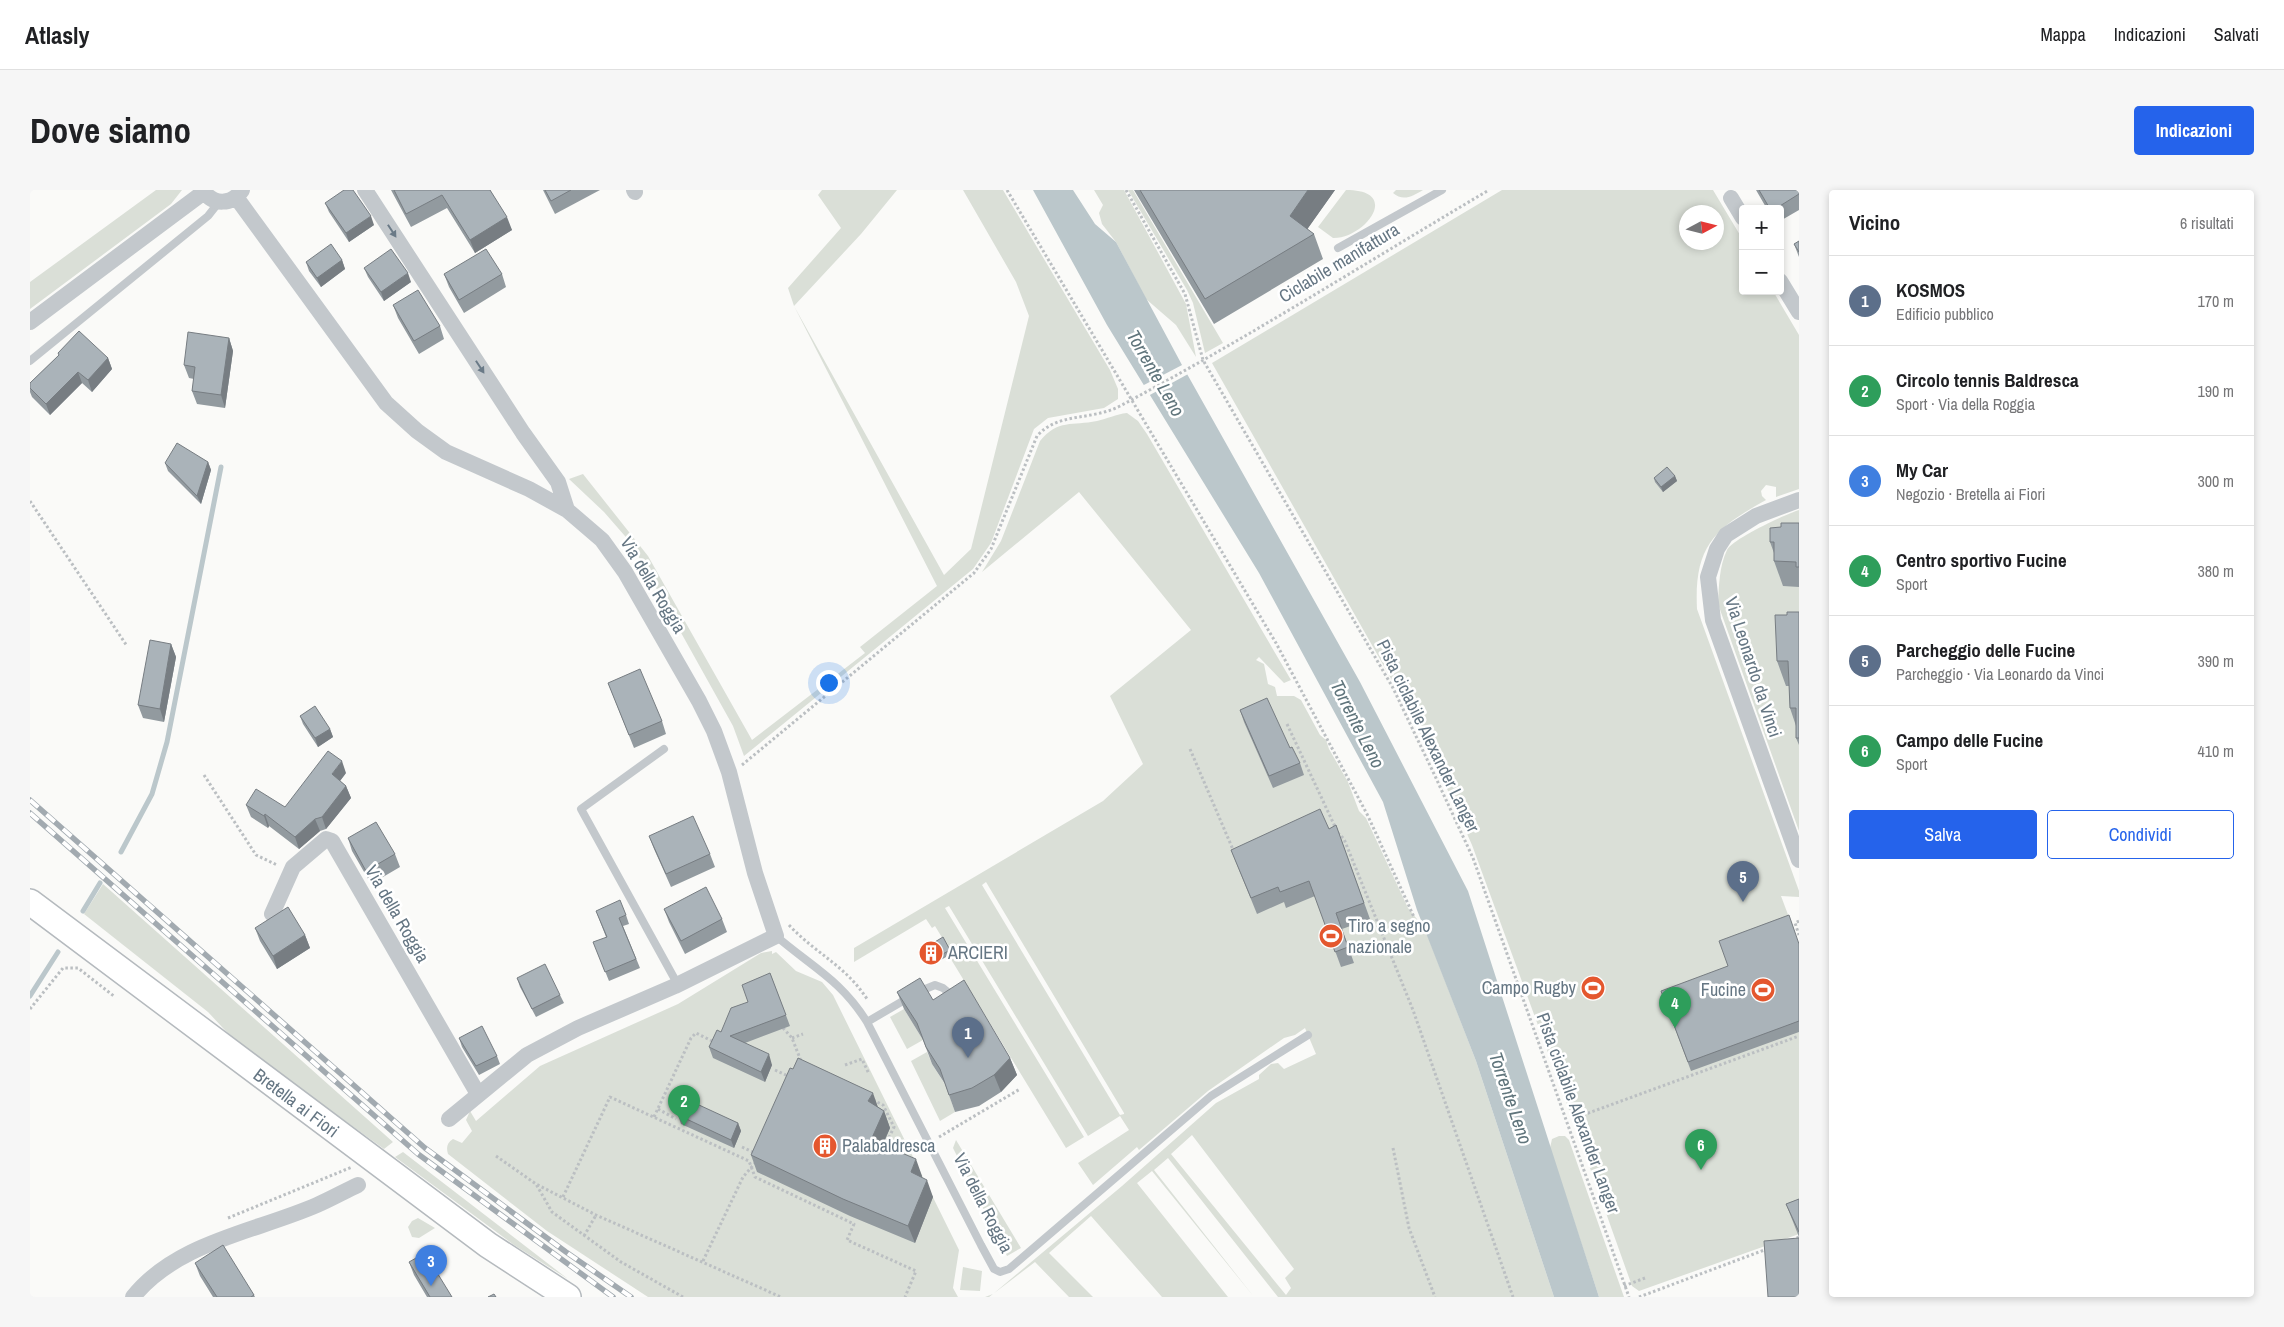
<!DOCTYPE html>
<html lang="it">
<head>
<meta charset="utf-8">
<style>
	:root { --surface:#fff; --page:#f6f6f6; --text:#202124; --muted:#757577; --line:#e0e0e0; --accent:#2563eb }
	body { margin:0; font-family:"Archivo Narrow",sans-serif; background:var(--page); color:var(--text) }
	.controls { position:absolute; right:15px; top:15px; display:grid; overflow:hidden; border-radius:5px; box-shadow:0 2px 8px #0003 }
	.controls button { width:45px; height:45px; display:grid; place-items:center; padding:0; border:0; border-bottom:1px solid var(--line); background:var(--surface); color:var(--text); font:25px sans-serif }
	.compass { position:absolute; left:1649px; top:15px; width:45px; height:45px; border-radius:50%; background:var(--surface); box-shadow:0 2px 8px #0003; rotate:83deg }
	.you { position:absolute; left:798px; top:492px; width:18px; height:18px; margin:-12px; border:4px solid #fff; border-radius:50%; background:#1a73e8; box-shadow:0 0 0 8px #1a73e833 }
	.badge { display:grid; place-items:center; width:32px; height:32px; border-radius:50%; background:var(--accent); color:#fff; font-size:16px; font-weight:700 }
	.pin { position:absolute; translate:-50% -41px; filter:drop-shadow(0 1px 2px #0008) }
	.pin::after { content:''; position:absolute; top:26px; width:18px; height:15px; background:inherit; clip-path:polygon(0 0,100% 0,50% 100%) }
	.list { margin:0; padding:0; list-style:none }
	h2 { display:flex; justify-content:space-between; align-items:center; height:65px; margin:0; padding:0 20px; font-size:21px }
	h2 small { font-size:16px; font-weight:400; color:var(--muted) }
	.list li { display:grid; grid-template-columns:32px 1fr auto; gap:15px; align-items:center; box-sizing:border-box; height:90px; padding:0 20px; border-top:1px solid var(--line) }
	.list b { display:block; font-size:19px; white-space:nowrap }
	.list p { margin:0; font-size:16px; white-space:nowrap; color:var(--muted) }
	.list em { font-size:16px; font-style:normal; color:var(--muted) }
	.actions { display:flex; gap:10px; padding:15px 20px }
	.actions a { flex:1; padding:11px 0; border:1px solid var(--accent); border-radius:5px; text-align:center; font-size:18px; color:var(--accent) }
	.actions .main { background:var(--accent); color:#fff }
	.map { position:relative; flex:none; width:1769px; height:1107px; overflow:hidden; border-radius:5px }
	header { display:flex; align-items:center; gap:30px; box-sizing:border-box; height:70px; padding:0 25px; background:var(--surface); border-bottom:1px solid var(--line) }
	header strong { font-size:24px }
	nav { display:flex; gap:28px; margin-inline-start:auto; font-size:18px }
	.intro { display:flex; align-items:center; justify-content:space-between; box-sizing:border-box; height:120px; padding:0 30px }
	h1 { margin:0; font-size:35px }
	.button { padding:12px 22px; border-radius:5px; background:var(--accent); color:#fff; font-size:18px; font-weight:700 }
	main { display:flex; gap:30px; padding:0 30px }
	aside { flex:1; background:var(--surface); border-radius:5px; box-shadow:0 2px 8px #0003 }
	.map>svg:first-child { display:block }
</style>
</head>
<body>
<header>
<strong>Atlasly</strong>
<nav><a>Mappa</a><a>Indicazioni</a><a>Salvati</a></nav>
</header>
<div class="intro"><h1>Dove siamo</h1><a class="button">Indicazioni</a></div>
<main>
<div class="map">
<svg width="1769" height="1107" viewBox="0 0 1769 1107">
	<rect width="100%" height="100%" fill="#fafaf8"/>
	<path fill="#dadfd7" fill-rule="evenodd" d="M126 0H152L141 14 0 119V92Z
		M792 0H867L831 44 764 116 914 385 941 359 999 126 986 92 933 0H973L1080 180 1088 199V209L1074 218 1018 228 1004 239 961 353 943 379 714 566 703 536 601 353 574 322 539 289 553 284 618 366 722 550 835 463 830 457 907 396 764 116 758 98 811 38 788 5Z
		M1064 0H1094L1156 114 1166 167 1146 135 1116 109 1086 52 1072 34 1069 23 1073 15Z
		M1098 0H1103L1193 153 1175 163 1163 113 1157 100Z
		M1316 0C1373 0 1334 49 1303 48L1288 37Z
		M1366 0H1393C1383 6 1373 12 1363 3Z
		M1472 0H1683L1713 50V101H1743L1769 145V299L1746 307V297L1736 295 1731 301 1732 306 1736 310C1684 339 1664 356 1667 419L1769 701V707L1751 706 1769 754V1044L1609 1101 1602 1096 1545 936 1554 929 1551 921 1539 920 1442 655 1410 583 1372 508 1182 173ZM1656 22H1686V52H1656Z
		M1097 223 1108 231 1117 244 1261 490 1254 493 1229 467 1226 470 1234 474 1238 494 1245 497 1247 506H1264L1271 510 1290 545 1296 550 1299 559 1318 592 1329 621 1336 628 1378 718 1395 739 1446 871 1524 1107H1248L1138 968 1124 980 1224 1107 1122 981 1107 993 1198 1107H1132L1061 1026 1019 1063 1063 1107H1039L1005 1072 959 1107H955L963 1104 1092 996 1186 913 1229 889V885L1241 874 1248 873 1254 879 1286 864 1275 838 1265 845 1254 848 1178 901 1109 960 1107 957 1063 995 1048 973 1099 940 1090 926 1058 946 919 716 915 718 1054 947 1036 958 919 766 922 764 905 736 902 738 896 729 824 772V758L1073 611 1113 574 1080 506 1161 440 1049 302 952 382 971 351 1010 251C1028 229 1042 236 1067 231 1077 229 1086 224 1097 223ZM956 692 1094 923V924L1090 925 952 695ZM1162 945 1264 1079 1255 1088 1261 1098 1256 1105 1141 964Z
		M1769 320V641L1688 414C1689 396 1689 377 1697 360 1702 349 1756 324 1769 320Z
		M73 694 363 952 354 959 206 852 178 822 54 724Z
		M742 761V764L746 762 766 781 792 792 803 805 929 1060 923 1098 928 1107H618L517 1041 418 964C416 957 417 953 423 949L432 953 442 941 436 930 440 921 446 931 510 876 648 814 731 763Z
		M874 819 893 850 877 859 860 827Z
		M897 862 902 874 916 896 925 922 910 931 881 871Z
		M1529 946H1535L1539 950 1594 1107H1569L1520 958 1522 949Z
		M926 950 991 1058 977 1066 923 958Z
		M373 962 538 1089 484 1055 365 967Z
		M388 1028 405 1038 389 1048 382 1047 378 1037 382 1031Z
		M933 1077 952 1081 950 1101 930 1100Z"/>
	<path fill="#bbc7cb" d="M1003 0H1043L1065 34 1086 52 1152 175 1330 492 1438 701 1569 1107H1524L1446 871 1387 720 1353 612 1229 383 1077 135Z"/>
	<path fill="#fafaf8" d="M1154 174 1160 183 1118 206 1112 196Z"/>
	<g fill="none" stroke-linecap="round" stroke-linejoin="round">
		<path stroke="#bbc7cb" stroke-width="5" d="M91 662 122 604 137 552 191 277
			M53 721 70 693
			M0 806 28 762"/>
		<defs>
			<path id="primary" d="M0 712 458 1055 538 1107"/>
		</defs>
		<use href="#primary" stroke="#b5babe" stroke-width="28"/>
		<path stroke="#bbbfc2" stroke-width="3" stroke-dasharray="2.5 2.5" stroke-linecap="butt" d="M977 0 1246 453 1338 626 1384 727
			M1096 0 1155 104 1173 170 1363 498 1405 586 1443 668 1599 1107
			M0 311 97 456
			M1257 534 1308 643 1314 649 1383 820 1483 1107
			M1160 559 1204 662
			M712 575 944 383 961 359 1007 246C1028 222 1061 231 1090 216 1216 149 1337 72 1459 0
			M174 585 226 665 247 675
			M1769 731 1765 733 1769 745
			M759 735C786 764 815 775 837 809
			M0 819 33 778H48L85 807
			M753 838 762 848 771 871
			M762 848 773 844
			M815 875 832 869 839 884
			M745 880 758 886
			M843 910 853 915 864 937 854 958
			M628 919 646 929
			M1553 925 1769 846
			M624 927 661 848 666 843 682 851
			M909 947 990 899
			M712 957 725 963
			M1363 958 1379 1038 1405 1107
			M466 966 506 994
			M533 1007 580 907 719 971 725 987 824 1034 817 1050 886 1081 875 1107
			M198 1028 322 977
			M554 1046 566 1025
			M1762 1050 1769 1047
			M673 1071 713 987 726 972
			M1594 1096 1615 1088
			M653 1107 591 1072 522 1022 506 994 566 1025 751 1107
			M1609 1107 1737 1059"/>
		<path stroke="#c3c8cc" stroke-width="8" d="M1308 58 1412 0
			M0 171 178 26 189 12
			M634 559 551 619 648 795
			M746 746C782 777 811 790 837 832L951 1055 964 1079 970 1082 979 1079 1181 906 1278 845
			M888 802 905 795 913 798 919 803
			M837 832 878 808"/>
		<path stroke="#c3c8cc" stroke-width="16" d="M173 0C183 16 202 15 212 0
			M335 0 493 243 528 292 537 320
			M604 0 605 2
			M206 7 356 213 387 241 416 262 499 299 537 320 572 350 595 382 669 511 684 541 699 582 725 683 746 746 645 796 548 838 497 865 419 929
			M1701 8 1713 28
			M1750 91 1769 122
			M0 132 174 2
			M1769 310 1726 326 1696 345 1687 359 1678 387 1683 430 1769 670
			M242 724 263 677 296 649 302 651 448 904
			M103 1107C147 1052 225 1042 287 1015 301 1009 315 1001 328 995"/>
		<use href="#primary" stroke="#fff" stroke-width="25"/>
		<defs>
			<path id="rail" d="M0 610 395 958 536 1062 601 1107
				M0 623 388 964 583 1107"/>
		</defs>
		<use href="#rail" stroke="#a2aab0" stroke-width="5.5"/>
		<use href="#rail" stroke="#fff" stroke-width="4" stroke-dasharray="11" stroke-linecap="butt"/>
	</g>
	<path fill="#929a9f" d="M361 0H460L482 40 445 63 417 18 381 37Z
		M513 0H570L525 24Z
		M1104 0H1305L1277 39 1284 44 1293 69 1184 134Z
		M1726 0H1769V20L1750 31V19H1737Z
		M295 13 344 35 319 52 299 22Z
		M1769 51V67L1764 54Z
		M312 70 315 79 291 97 279 81 276 72Z
		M334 78 381 92 354 111 338 87Z
		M414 84H472L476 97 434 123 419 97Z
		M363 115 410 136 414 149 389 164 368 128Z
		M199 148 203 161 195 218 167 214 162 201 164 189 159 188 154 175Z
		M28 163 78 168 82 179 62 202 52 193 20 225 2 207 0 202V193L29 165Z
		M178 272 181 280 171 314 138 281 135 273Z
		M1645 286 1647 291 1633 302 1625 292 1624 288Z
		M1769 333V397L1753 396 1744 371V363L1740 352 1751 337Z
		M1769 422V555L1766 548V536L1760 518 1759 496H1756L1747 471 1757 425Z
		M141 454 146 467 134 532 113 528 108 515Z
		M578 493 632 531 636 544 604 558Z
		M1210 520 1260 558 1270 573 1274 585 1243 598 1214 532Z
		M270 526 300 539 303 547 288 557 273 534Z
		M316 583 310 591 316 596 321 608 296 639 290 641 269 659 239 636 238 638 221 627 216 615 255 617Z
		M1306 635 1340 729 1312 739 1324 773 1311 777 1285 706 1256 718 1254 712 1227 724 1201 660 1299 639Z
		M619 646 680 664 685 677 641 697 624 659Z
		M318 648 365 664 370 677 341 694 322 661Z
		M634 719 692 729 697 742 655 764 639 732Z
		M566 721 596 725 599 734 593 736 610 778 579 791 567 761 576 747Z
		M225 738 275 745 280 758 247 779 230 751Z
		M1769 754V842L1661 881 1631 801Z
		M895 758 920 760 922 764 903 774Z
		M740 783 760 836 715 853 742 875 735 892 683 868 679 857 691 842 718 812Z
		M487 788 530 805 534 813 506 827 490 797Z
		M867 802 903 810 980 868 987 885 971 902 949 916 925 922 915 894 902 874 893 850 874 819Z
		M429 848 467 866 470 874 449 885 432 857Z
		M848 917 854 921 860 938 853 955 892 986V988L903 1007 885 1053 820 1026 727 982 721 965Z
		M648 925 708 933 711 941 704 958 651 934Z
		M1769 1009V1047L1756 1014Z
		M379 1072 422 1107H397L384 1085Z
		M165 1073 224 1105 225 1107H183L170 1086Z"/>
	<path fill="#777d82" d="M1278 0H1305L1269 51 1260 26Z
		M341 26 344 35 319 52 316 43Z
		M477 27 482 40 445 63 440 50Z
		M312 70 315 79 291 97 287 88Z
		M378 83 381 92 354 111 351 102Z
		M199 148 203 161 195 218 191 205Z
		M78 168 82 179 62 202 58 190Z
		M48 182 52 193 20 225 16 214Z
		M178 272 181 280 171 314 167 306Z
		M1645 286 1647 291 1633 302 1631 297Z
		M141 454 146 467 134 532 130 519Z
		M300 539 303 547 288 557 285 548Z
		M312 571 316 583 306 596 302 584Z
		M316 596 321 608 296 639 292 627Z
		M235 624 239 636 238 638 234 626Z
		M285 629 290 641 269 659 265 647Z
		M275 745 280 758 247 779 243 766Z
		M739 864 742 875 735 892 731 882Z
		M980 868 987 885 971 902 964 885Z
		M843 903 849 920 838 911Z
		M854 921 860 938 847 967 841 950Z
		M708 933 711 941 704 958 701 950Z
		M886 969 892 986 887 999 881 982Z
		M897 990 903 1007 885 1053 878 1036Z"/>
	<path fill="#aab3b9" stroke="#777d82" d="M314 0H323L341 26 316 43 295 13Z
		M364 0H460L477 27 440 50 412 5 376 24Z
		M515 0H541L521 11Z
		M1110 0H1278L1260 26 1284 44 1175 109Z
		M1729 0H1769V4L1745 19H1740Z
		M1769 51V62L1764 54Z
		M301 54 312 70 287 88 276 72Z
		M361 59 378 83 351 102 334 78Z
		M456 59 472 84 429 110 414 84Z
		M388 100 410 136 384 151 363 115Z
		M49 141 78 168 58 190 48 182 16 214 0 198V193L29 165 28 163Z
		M158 142 199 148 191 205 162 201 165 177 154 175Z
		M147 253 178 272 167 306 135 273Z
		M1637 277 1645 286 1631 297 1624 288Z
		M1751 333H1769V377H1766V372L1744 371V352H1740V338L1751 337Z
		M1757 422H1769V548H1766V518H1760L1758 471H1747L1745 425H1757Z
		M120 450 141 454 130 519 108 515Z
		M610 479 632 531 599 545 578 493Z
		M1237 508 1260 558 1262 557 1270 573 1239 586 1210 520Z
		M285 516 300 539 285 548 270 526Z
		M298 561 312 571 302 584 316 596 292 627 285 629 265 647 235 624 234 626 216 615 226 599 255 617Z
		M1290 619 1299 639 1306 635 1334 713 1306 723 1318 757 1305 762 1279 691 1250 702 1248 697 1221 708 1201 660Z
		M663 626 680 664 636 684 619 646Z
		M346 632 365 664 336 681 318 648Z
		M676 697 692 729 651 751 634 719Z
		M590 710 596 725 589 728 606 769 575 782 563 752 577 747 566 721Z
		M258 717 275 745 243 766 225 738Z
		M1759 725 1769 754V831L1658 872 1631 801 1698 776 1689 751Z
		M913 747 920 760 902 770 895 758Z
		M515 774 530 805 502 819 487 788Z
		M740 783 756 825 700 846 739 864 731 882 679 857 687 840 691 842 701 818 718 812 712 795Z
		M890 788 903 810 934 790 980 868 964 885 942 898 919 905 910 879 896 857 887 833 867 802Z
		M452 836 467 866 446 876 429 848Z
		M768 868 843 903 838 911 854 921 841 950 886 969 881 982 897 990 878 1036 813 1009 721 965 760 878 763 879Z
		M656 909 708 933 701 950 648 925Z
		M1769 1009V1042L1756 1014Z
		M1769 1048V1107H1738L1734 1051Z
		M193 1055 224 1105 221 1107H187L165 1073Z
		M395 1063 422 1107H400L379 1072Z
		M464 1104 466 1107H458Z"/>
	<defs><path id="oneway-solid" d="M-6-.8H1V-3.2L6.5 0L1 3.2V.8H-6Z" transform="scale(1.25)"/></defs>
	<g fill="#6a7a87">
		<use href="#oneway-solid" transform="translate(362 41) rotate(57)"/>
		<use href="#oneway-solid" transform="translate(450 177) rotate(57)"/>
	</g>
	<defs>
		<symbol id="stadium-disc" viewBox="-11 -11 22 22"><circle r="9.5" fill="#e4572e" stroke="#fff"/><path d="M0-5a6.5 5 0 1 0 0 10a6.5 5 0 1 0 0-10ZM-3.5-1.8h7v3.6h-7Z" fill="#fff"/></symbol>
		<symbol id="building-disc" viewBox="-11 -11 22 22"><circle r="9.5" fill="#e4572e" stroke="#fff"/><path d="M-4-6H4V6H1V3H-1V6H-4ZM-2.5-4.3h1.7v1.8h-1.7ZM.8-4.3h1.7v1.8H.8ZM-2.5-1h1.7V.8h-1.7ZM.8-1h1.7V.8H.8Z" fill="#fff"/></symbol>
	</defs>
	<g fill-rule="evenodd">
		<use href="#stadium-disc" x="1287" y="732" width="28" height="28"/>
		<use href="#building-disc" x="887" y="749" width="28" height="28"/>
		<use href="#stadium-disc" x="1549" y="784" width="28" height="28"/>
		<use href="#stadium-disc" x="1719" y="786" width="28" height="28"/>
		<use href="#building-disc" x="781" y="942" width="28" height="28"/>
	</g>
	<g text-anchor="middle" stroke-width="5" stroke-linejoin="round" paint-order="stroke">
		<g font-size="18" fill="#657683" stroke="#fff">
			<text transform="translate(1309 73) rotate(-31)" y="6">Ciclabile manifattura</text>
			<text transform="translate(623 395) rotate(59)" y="6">Via della Roggia</text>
			<text transform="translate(1723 477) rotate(72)" y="6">Via Leonardo da Vinci</text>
			<text transform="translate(1398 546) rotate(64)" y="6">Pista ciclabile Alexander Langer</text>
			<text transform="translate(367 724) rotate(60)" y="6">Via della Roggia</text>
			<text transform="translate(266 913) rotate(37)" y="6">Bretella ai Fiori</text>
			<text transform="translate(1548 923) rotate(70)" y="6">Pista ciclabile Alexander Langer</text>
			<text transform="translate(953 1013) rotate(63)" y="6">Via della Roggia</text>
		</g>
		<g font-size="18" fill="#657683" stroke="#fff" text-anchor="start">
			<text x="1318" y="742">Tiro a segno<tspan x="1318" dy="21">nazionale</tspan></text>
			<text x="918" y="769">ARCIERI</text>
			<text x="1546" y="804" text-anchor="end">Campo Rugby</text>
			<text x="1716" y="806" text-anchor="end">Fucine</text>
			<text x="812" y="962">Palabaldresca</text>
		</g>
		<g font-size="19" font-style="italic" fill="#60757c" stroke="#fff">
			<text transform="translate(1126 183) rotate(60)" y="7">Torrente Leno</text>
			<text transform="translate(1328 534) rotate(63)" y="7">Torrente Leno</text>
			<text transform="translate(1481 908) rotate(71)" y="7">Torrente Leno</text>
		</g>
	</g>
</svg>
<div class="controls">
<button>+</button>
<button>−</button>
</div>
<svg class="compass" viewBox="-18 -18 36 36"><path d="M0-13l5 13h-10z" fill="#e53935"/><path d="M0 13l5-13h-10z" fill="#757577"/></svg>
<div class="you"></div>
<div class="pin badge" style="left:938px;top:868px;background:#5c6f8a">1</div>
<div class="pin badge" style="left:654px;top:936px;background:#2e9e5b">2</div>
<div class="pin badge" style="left:401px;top:1096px;background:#3f7fe0">3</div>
<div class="pin badge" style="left:1645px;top:838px;background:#2e9e5b">4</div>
<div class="pin badge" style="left:1713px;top:712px;background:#5c6f8a">5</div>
<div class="pin badge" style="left:1671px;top:980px;background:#2e9e5b">6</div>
</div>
<aside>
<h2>Vicino<small>6 risultati</small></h2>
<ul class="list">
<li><span class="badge" style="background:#5c6f8a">1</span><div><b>KOSMOS</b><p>Edificio pubblico</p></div><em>170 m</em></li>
<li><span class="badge" style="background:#2e9e5b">2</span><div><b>Circolo tennis Baldresca</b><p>Sport · Via della Roggia</p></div><em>190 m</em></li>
<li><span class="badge" style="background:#3f7fe0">3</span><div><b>My Car</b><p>Negozio · Bretella ai Fiori</p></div><em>300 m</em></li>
<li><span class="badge" style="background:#2e9e5b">4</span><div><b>Centro sportivo Fucine</b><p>Sport</p></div><em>380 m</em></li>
<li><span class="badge" style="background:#5c6f8a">5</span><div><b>Parcheggio delle Fucine</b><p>Parcheggio · Via Leonardo da Vinci</p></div><em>390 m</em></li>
<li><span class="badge" style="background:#2e9e5b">6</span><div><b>Campo delle Fucine</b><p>Sport</p></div><em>410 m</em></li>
</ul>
<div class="actions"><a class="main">Salva</a><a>Condividi</a></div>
</aside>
</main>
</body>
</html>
